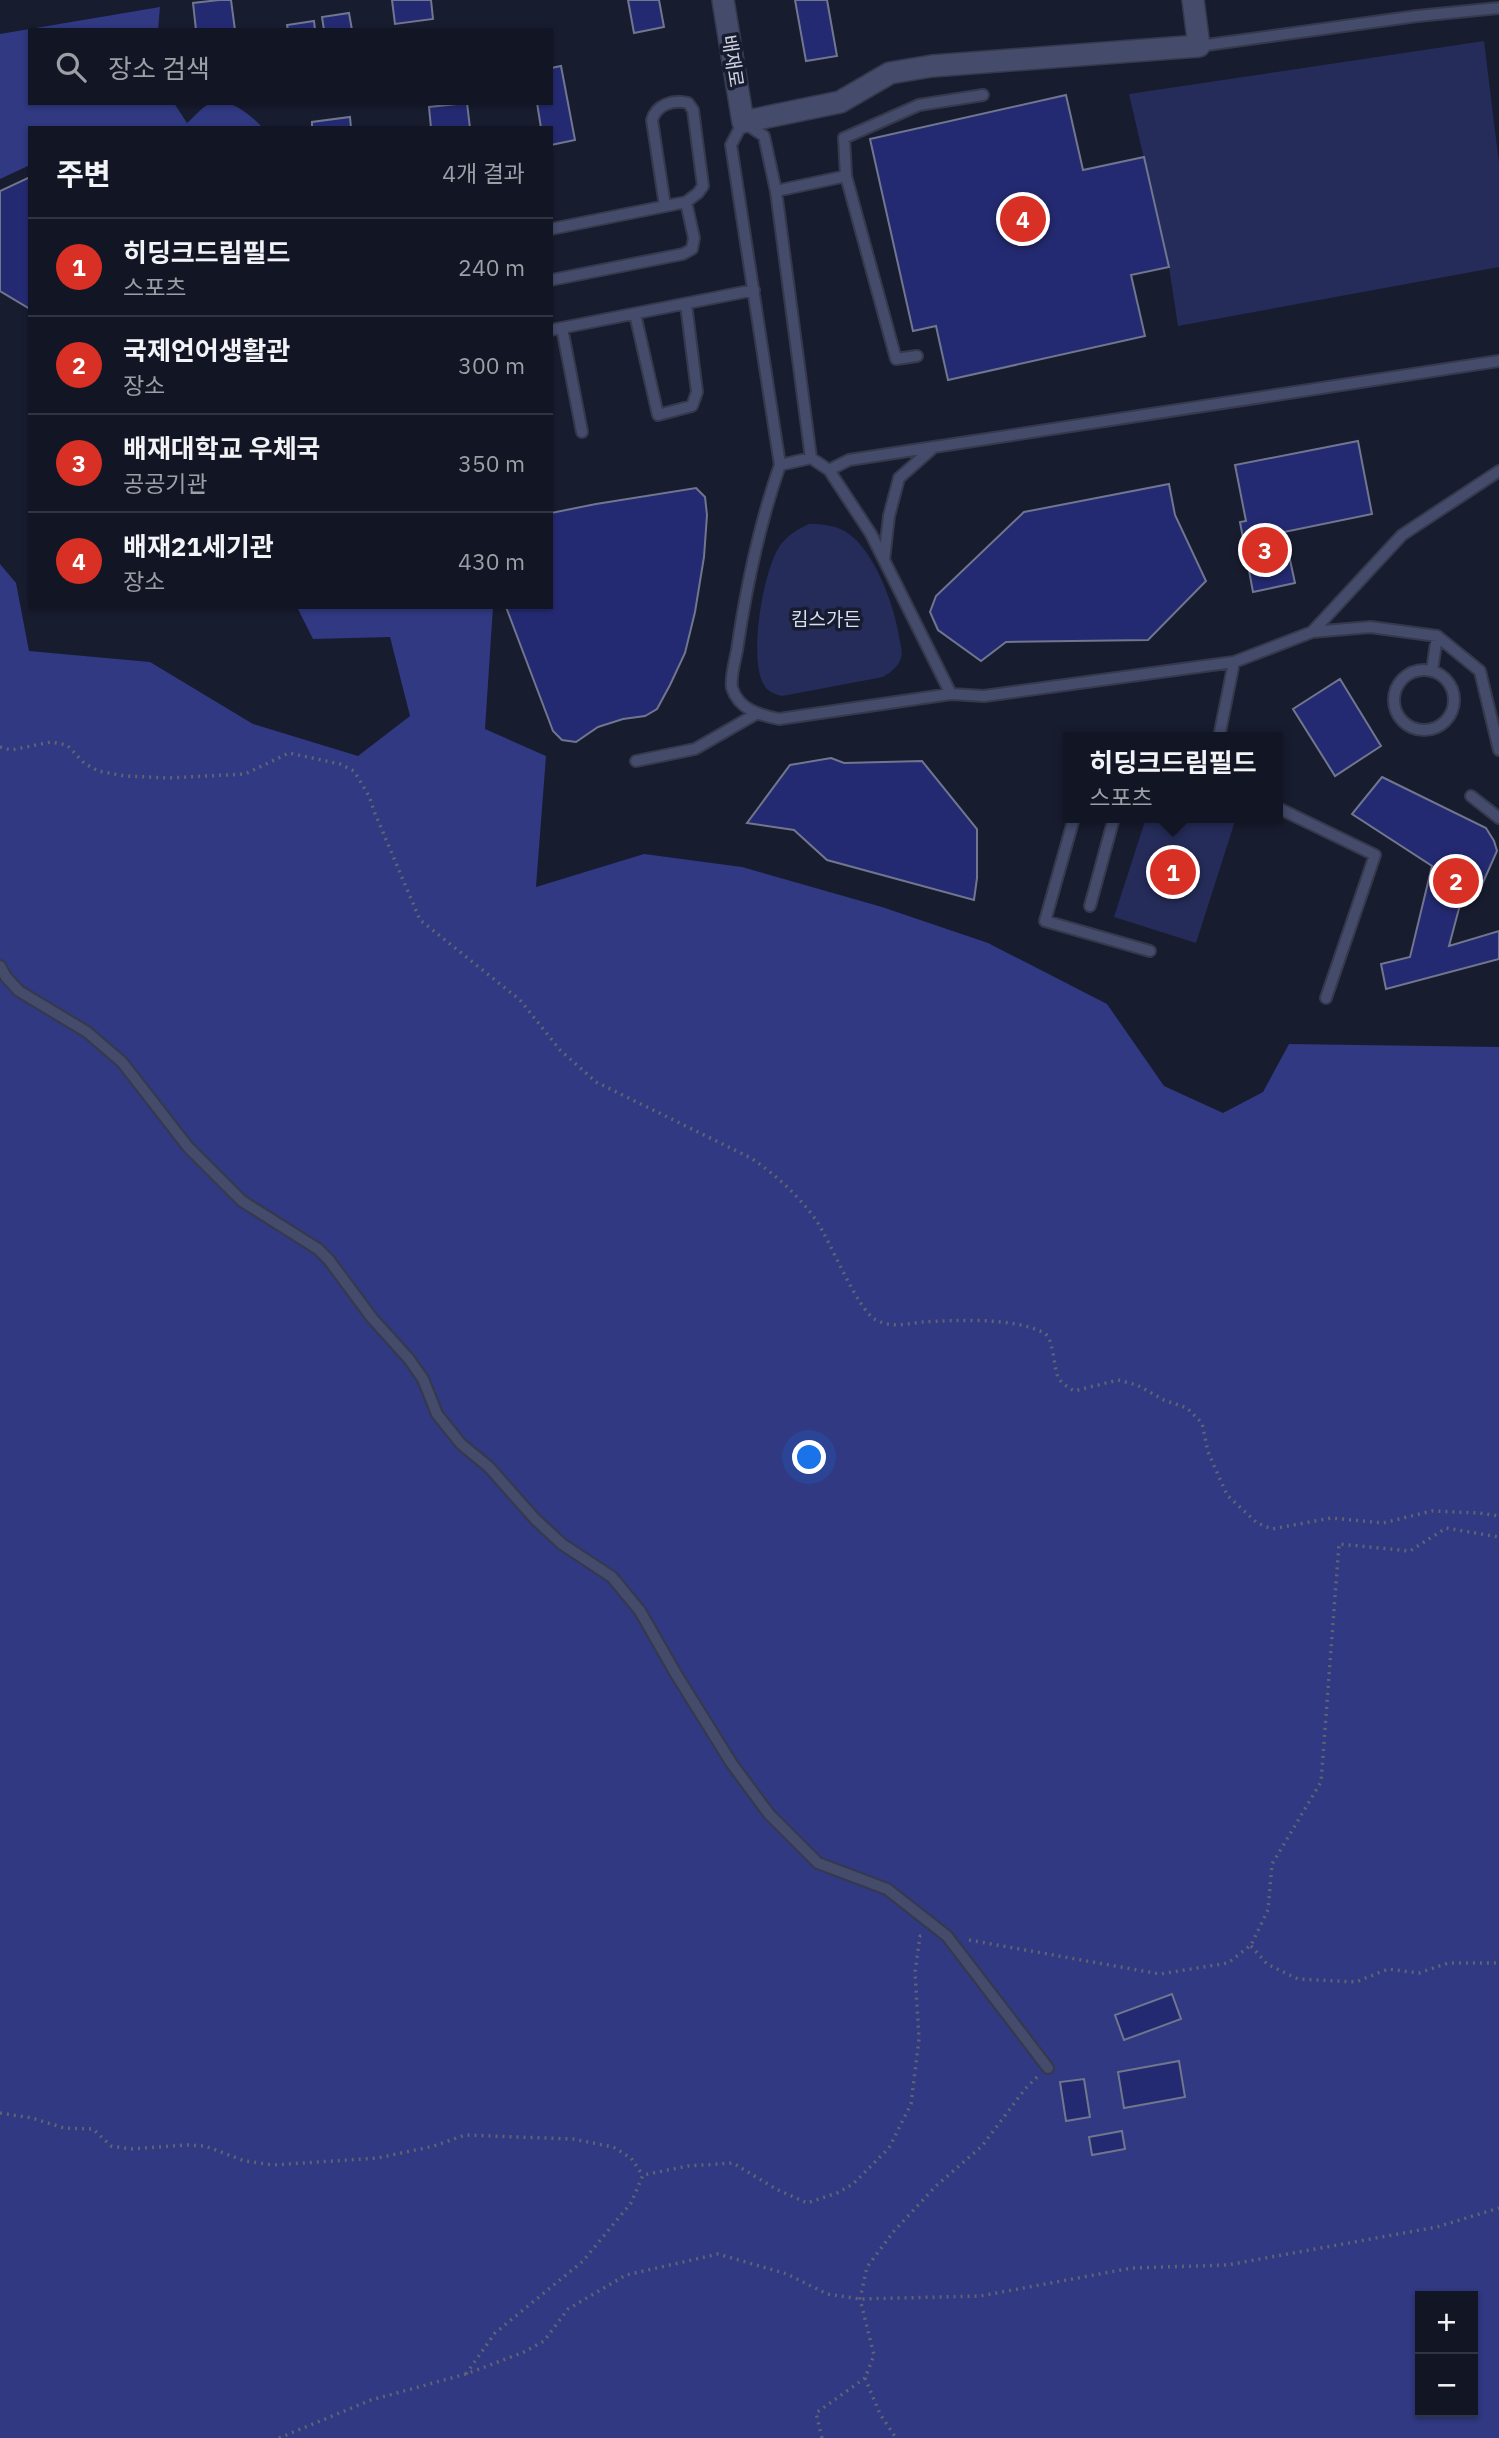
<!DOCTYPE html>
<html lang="ko">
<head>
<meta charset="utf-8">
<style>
	:root { --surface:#121523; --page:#1b1e2b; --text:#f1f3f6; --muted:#9c9fa6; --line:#313441; --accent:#d93025 }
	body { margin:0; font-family:"IBM Plex Sans","Noto Sans KR",sans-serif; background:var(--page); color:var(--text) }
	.controls { position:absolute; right:21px; bottom:21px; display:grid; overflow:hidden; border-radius:0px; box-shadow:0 2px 5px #0004 }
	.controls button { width:63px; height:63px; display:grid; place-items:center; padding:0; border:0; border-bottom:2px solid var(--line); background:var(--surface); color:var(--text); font:35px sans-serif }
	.you { position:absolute; left:810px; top:1458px; width:24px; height:24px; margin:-18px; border:5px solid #fff; border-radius:50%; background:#1a73e8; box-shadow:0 0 0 10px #1a73e833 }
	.badge { display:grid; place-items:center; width:46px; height:46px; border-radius:50%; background:var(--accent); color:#fff; font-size:23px; font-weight:700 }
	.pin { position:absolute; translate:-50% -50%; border:4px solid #fff; box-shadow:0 2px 7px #0006 }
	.popup { position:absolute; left:1063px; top:732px; width:220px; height:91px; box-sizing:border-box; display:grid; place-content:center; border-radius:0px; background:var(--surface); filter:drop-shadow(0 2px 5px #0005); font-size:23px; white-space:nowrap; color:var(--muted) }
	.popup b { font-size:26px; color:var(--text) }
	.popup::after { content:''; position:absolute; left:50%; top:100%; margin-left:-14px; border:14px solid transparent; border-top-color:var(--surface) }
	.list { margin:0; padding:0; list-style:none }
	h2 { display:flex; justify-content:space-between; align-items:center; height:91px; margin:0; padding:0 28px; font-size:30px }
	h2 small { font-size:23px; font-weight:400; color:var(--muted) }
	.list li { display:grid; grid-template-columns:46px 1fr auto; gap:21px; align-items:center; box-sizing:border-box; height:98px; padding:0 28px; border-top:2px solid var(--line) }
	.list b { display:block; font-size:26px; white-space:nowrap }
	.list p { margin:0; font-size:23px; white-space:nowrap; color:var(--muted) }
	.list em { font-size:23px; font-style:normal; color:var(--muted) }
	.icon { flex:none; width:38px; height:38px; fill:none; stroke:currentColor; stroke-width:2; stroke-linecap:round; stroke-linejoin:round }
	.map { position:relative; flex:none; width:1499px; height:2438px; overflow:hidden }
	.search { position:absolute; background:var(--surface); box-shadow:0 2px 5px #0004; left:28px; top:28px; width:525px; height:77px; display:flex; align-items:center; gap:18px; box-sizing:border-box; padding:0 24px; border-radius:0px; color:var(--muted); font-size:26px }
	.panel { position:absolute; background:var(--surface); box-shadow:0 2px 5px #0004; left:28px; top:126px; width:525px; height:483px; border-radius:0px }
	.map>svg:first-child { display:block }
</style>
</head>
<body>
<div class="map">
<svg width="1499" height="2438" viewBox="0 0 1499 2438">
	<rect width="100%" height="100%" fill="#181c2f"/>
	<path fill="#252c59" d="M1484 41 1499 163V267L1178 326 1169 267 1129 94Z
		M809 524C822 524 835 525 846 532 874 549 894 605 899 636 900 643 903 652 901 658 898 667 891 672 883 677L782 696C775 694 768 692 764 685 748 659 763 572 779 547 786 536 798 529 809 524Z
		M1146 818H1236L1196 943 1114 917Z"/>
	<path fill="#303981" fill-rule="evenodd" d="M160 7 158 30H30V103H174L187 123C194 117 201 108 209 104 227 95 251 115 263 128H30V165L0 179V34Z
		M0 564 16 583 29 651 150 662 253 724 358 756 410 716 390 637 313 639 297 607H493L485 729 546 756 536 887 644 854 742 867 882 907 988 943 1107 1004 1164 1086 1223 1113 1263 1092 1289 1044 1499 1047V2438H0ZM1420 2296H1473V2412H1420Z"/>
	<path fill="#242a71" stroke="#70768e" stroke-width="2" d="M219 0H231L235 30H196L193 3Z
		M392 0H431L433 19 395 24Z
		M628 0H659L664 27 634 33Z
		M795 0H827L837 56 806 61Z
		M349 13 352 30H324L322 17Z
		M314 21 315 30H288L287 25Z
		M561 66 575 140 551 145V128H541L537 103H551V68Z
		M1066 95 1083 170 1144 157 1169 267 1131 275 1145 336 948 380 936 326 913 331 870 139Z
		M467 103 470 128H431L429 107Z
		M350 117 351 128H312V122Z
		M30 177V309L0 291V191Z
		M1358 441 1372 514 1284 532 1295 583 1253 592 1240 522 1246 521 1235 465Z
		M1169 484 1175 515 1206 581 1148 640 1006 642 981 661 938 630 930 612 936 596 1024 512Z
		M696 488 705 497 707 515 704 557 695 612 685 653 670 685 657 709 645 716 623 719 598 727 576 742 562 740 553 731 506 607H551V513L596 504Z
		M1340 679 1381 746 1335 776 1293 709Z
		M831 758 844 763 922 761 977 829V878L974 900 827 860 794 830 747 823 790 765Z
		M1382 777 1486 828 1494 841 1497 851 1477 896 1461 901 1449 946 1499 931V959L1386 989 1381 964 1410 957 1432 866 1352 814Z
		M1172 1994 1181 2019 1124 2040 1115 2015Z
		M1179 2061 1185 2097 1124 2108 1118 2072Z
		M1084 2079 1090 2117 1066 2121 1060 2082Z
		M1122 2131 1125 2149 1092 2155 1089 2137Z"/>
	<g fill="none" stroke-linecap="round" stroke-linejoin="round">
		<defs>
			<path id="lane" d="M1199 46 1417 16 1499 8
				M776 191 846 176
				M551 229 686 202 698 193 703 186 693 110 688 103C673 99 656 105 652 120L665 206
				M551 280 683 254 692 249 694 238 686 202
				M635 314 658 415 692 406 697 392 686 304
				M562 328 582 432
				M551 330 754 290
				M917 356 896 359 846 176 844 138 919 105 983 95
				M811 458 776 191 764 136 743 122 731 145 780 465C759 525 746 588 737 650 735 661 730 678 732 688 739 710 760 715 779 719L951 694 984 696 1234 662 1312 632 1402 535 1499 471
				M780 465 811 458 829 470 871 534 951 694
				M829 470 849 460 934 447 1499 361
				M884 560 889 516 899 478 934 447
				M1312 632 1370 627 1437 636 1480 671 1499 750
				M1394 700a30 30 0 1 1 60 0a30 30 0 1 1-60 0Z
				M1432 671 1437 636
				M1219 737 1234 662
				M636 761 695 749 756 714
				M1471 796 1499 818
				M1278 808 1375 855 1326 998
				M1074 818 1045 921 1150 951
				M1090 906 1114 818
				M0 966 6 977 19 991 87 1032 122 1062 188 1147 242 1201 318 1249 329 1260 372 1318 409 1359 423 1379 437 1414 461 1444 489 1467 535 1519 562 1544 612 1577 640 1611 676 1674 732 1764 769 1814 818 1863 887 1889 947 1936 1048 2068"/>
			<path id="street" d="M723 0 743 122 840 102 890 73 932 66 1199 46 1193 0"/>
		</defs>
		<use href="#lane" stroke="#35394b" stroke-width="14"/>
		<use href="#street" stroke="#35394b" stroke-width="24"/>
		<path stroke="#606374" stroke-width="3.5" stroke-dasharray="2 5" stroke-linecap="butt" d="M0 747 11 750 51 742 67 745 84 763 98 771 125 776 169 778 245 774 289 753 340 764 354 771 369 796 374 811 420 920 520 1000 560 1050 596 1082 751 1158C776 1175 798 1195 816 1220 831 1242 857 1310 876 1320 891 1328 906 1324 923 1322 956 1320 1014 1317 1044 1333 1054 1338 1053 1365 1058 1377 1061 1383 1068 1387 1074 1391L1118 1380 1137 1385 1164 1400 1187 1408 1202 1423 1208 1452 1227 1495 1257 1523 1272 1529 1331 1518 1383 1523 1432 1511 1479 1513 1499 1516
			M969 1940 1160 1974 1228 1963 1251 1945 1268 1910 1272 1864 1321 1782 1339 1544 1410 1551 1446 1528 1499 1537
			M1251 1946 1267 1964 1298 1979 1356 1982 1388 1969 1419 1973 1448 1963H1499
			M0 2113 32 2118 64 2128 93 2129 111 2146 131 2149 187 2145 205 2146 245 2161 273 2165 378 2158 434 2146 465 2135 573 2139 613 2147 631 2158 642 2174
			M466 2374 495 2333 583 2261 631 2203 643 2175 688 2166 733 2163 776 2189 807 2203 837 2193 853 2184 889 2148 911 2104 919 2039 915 1972 920 1936H923
			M865 2378 880 2414 896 2438
			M279 2438 371 2400 466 2374 524 2352 544 2341 568 2309 626 2275 718 2254 787 2274 827 2294 860 2299 980 2296 1132 2268 1227 2265 1437 2227 1499 2208
			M822 2438 816 2413 865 2378 874 2355 860 2299 867 2267 894 2231 936 2186 982 2146 1025 2089 1038 2076"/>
		<use href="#lane" stroke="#444b6b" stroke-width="10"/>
		<use href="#street" stroke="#444b6b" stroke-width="21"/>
	</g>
	<g text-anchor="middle" stroke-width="7" stroke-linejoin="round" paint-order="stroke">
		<g font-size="19" fill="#cfd2df" stroke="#181c2f">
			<text transform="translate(733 61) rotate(81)" y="7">배재로</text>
		</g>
		<g font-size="19" fill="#d8def3" stroke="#181c2f">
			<text x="826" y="626">킴스가든</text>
		</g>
	</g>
</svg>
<div class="controls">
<button>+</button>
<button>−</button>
</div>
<div class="you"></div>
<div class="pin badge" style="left:1173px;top:872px">1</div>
<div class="popup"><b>히딩크드림필드</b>스포츠</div>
<div class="pin badge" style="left:1456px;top:881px">2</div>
<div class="pin badge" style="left:1265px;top:550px">3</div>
<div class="pin badge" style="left:1023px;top:219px">4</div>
<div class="search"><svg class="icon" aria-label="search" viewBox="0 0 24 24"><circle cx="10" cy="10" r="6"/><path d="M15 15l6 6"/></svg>장소 검색</div>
<section class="panel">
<h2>주변<small>4개 결과</small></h2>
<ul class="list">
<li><span class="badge">1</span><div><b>히딩크드림필드</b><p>스포츠</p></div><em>240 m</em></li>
<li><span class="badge">2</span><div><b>국제언어생활관</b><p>장소</p></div><em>300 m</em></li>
<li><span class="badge">3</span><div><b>배재대학교 우체국</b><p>공공기관</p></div><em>350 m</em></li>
<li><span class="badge">4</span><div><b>배재21세기관</b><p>장소</p></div><em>430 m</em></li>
</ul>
</section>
</div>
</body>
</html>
